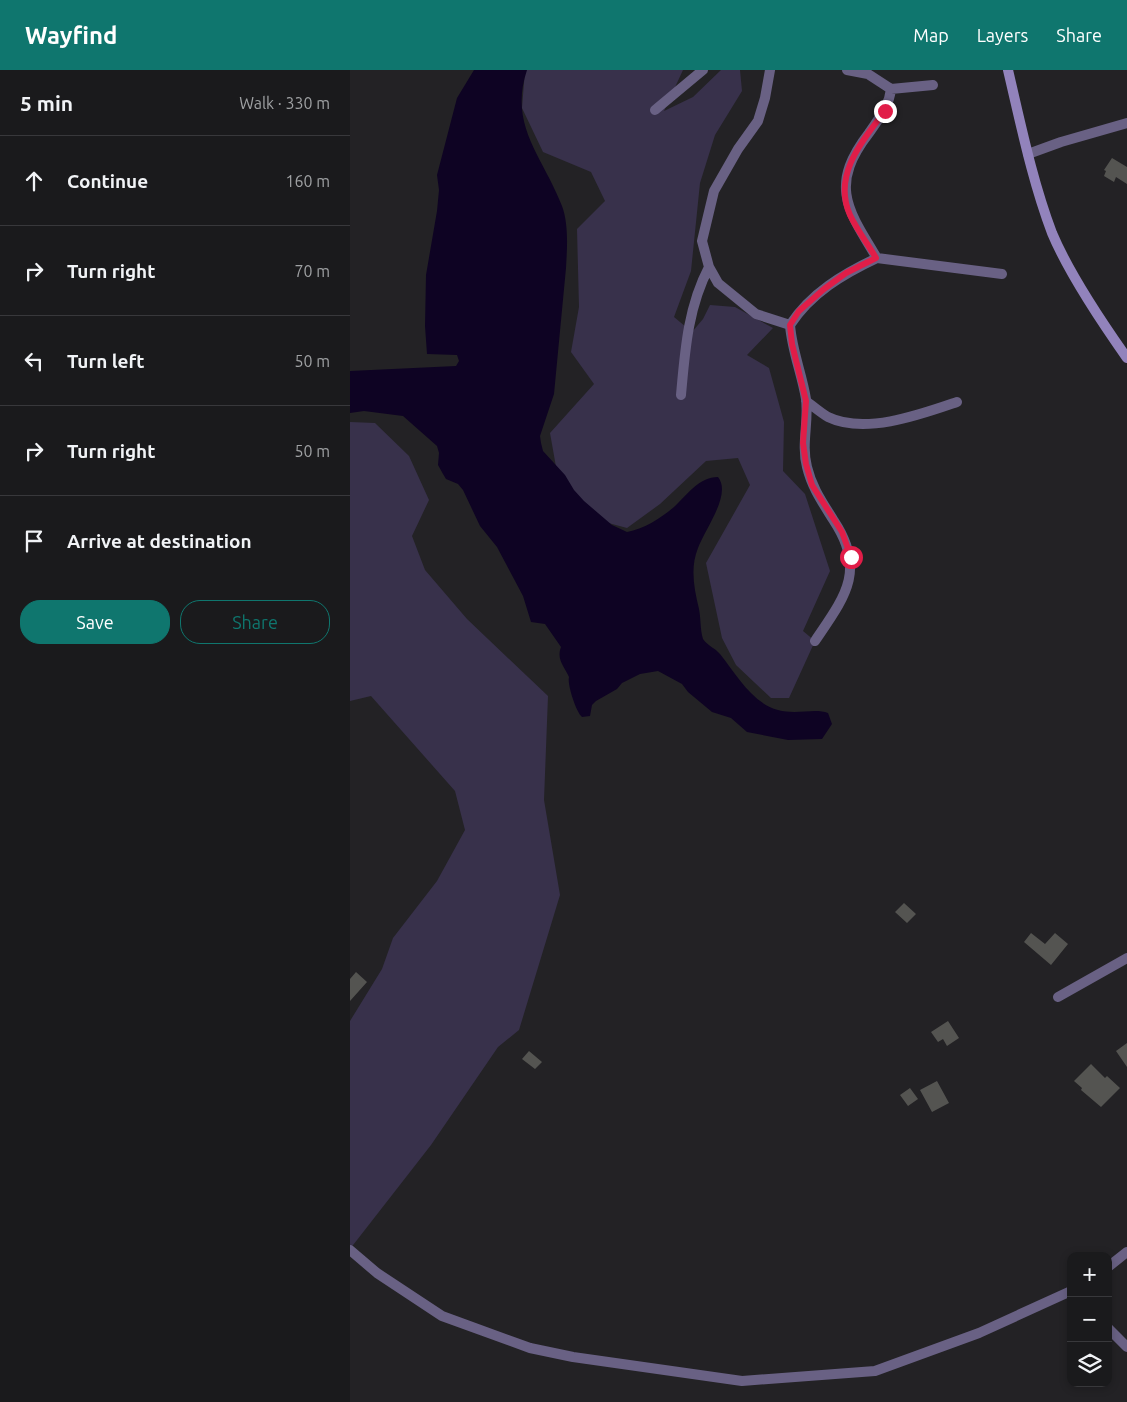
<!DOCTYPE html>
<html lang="en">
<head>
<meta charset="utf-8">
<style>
	:root { --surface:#1a1a1c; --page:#232325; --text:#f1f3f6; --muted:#9fa1a3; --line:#38383b; --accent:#0f766e }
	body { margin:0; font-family:Ubuntu,sans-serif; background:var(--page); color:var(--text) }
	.controls { position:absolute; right:15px; bottom:15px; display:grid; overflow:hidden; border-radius:10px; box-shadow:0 2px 8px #0003 }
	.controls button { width:45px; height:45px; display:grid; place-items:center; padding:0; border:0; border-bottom:1px solid var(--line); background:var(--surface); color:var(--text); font:25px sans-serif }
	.stop { position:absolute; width:15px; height:15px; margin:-11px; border:4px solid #e11d48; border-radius:50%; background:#fff }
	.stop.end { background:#e11d48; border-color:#fff; box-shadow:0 1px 5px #0008 }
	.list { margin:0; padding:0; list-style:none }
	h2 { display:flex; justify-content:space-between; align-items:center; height:65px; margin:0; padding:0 20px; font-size:21px }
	h2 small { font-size:16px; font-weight:400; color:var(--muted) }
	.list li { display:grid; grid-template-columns:32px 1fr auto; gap:15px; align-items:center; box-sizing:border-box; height:90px; padding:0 20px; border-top:1px solid var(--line) }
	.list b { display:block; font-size:19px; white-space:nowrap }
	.list em { font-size:16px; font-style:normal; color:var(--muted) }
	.actions { display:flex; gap:10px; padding:15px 20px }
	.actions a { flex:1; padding:11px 0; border:1px solid var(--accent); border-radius:20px; text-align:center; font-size:18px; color:var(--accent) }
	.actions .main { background:var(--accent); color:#fff }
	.icon { flex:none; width:28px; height:28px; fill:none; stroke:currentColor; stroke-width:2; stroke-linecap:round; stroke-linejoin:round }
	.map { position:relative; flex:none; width:777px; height:1332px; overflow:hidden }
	header { display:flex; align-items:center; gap:30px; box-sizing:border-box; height:70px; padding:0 25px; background:var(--accent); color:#fff }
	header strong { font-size:24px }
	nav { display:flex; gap:28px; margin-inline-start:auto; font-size:18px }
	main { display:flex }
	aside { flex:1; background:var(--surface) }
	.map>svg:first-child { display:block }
</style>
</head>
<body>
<header>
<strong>Wayfind</strong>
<nav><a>Map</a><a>Layers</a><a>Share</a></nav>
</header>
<main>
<aside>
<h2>5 min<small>Walk · 330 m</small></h2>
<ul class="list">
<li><svg class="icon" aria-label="ahead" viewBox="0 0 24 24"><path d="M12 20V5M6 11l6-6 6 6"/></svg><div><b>Continue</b></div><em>160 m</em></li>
<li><svg class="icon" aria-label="right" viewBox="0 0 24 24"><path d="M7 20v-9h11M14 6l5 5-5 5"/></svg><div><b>Turn right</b></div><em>70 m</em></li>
<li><svg class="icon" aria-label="left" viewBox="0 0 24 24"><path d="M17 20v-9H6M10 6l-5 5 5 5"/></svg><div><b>Turn left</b></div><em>50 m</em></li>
<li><svg class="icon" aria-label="right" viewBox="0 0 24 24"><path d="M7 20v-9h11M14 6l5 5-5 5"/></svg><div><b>Turn right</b></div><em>50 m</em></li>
<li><svg class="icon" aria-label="arrive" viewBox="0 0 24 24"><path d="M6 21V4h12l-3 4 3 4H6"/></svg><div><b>Arrive at destination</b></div></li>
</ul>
<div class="actions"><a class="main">Save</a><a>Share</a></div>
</aside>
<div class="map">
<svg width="777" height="1332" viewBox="0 0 777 1332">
	<rect width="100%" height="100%" fill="#232225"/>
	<path fill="#38314b" d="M175 0H333L314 41 343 27 371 0H390L392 21 365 65 350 113 341 201 324 247 342 262 353 249 360 235 385 237 423 258 397 285 419 298 434 352 433 401 455 424 480 501 453 561 465 571 439 628H421L386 595 372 568 356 493 400 415 388 388 356 391 310 434 277 458 236 447 208 408 200 363 244 314 221 282 229 237 227 159 255 131 241 102 193 82 172 38Z
		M0 352 25 353 59 386 79 430 62 466 75 500 117 549 198 626 194 730 210 825 169 960 148 977 81 1075 0 1179V951L32 899 43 868 87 811 115 760 105 721 21 626 0 631Z"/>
	<path fill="#0e0323" d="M124 0H177C158 56 194 88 212 136 219 155 217 179 216 198L204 324 190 366 191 373 193 381 215 405 224 420 234 431 262 455 277 462C294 459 311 448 324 437 337 425 349 407 368 407 382 424 355 459 348 478 340 498 344 518 349 539 351 549 350 559 353 569 358 576 365 578 370 584 386 604 402 633 428 640 446 645 465 638 478 643L482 654 472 669 438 670 397 662 381 648 362 642 338 622 332 614 308 601 290 604 272 613 267 619 246 631 242 635 240 646 232 647C226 642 217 614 219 607 215 597 206 590 211 577L195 554 181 552 173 526 147 477 130 456 113 420 108 414 96 409 93 404 88 395 89 383 87 376 53 346 14 341 0 343V301L106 296 109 291 107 285 77 284 75 256 76 205 87 141 89 120 87 105 107 28Z"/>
	<path fill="#545451" d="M762 88 777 97V114L766 107 764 112 754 106 756 101 754 100Z
		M554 833 566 844 557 853 545 842Z
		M681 863 695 874 705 863 718 874 701 895 674 872Z
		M6 902 17 912 0 931V909Z
		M598 951 609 968 597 976 593 969 588 972 581 962Z
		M777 973V997L766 981Z
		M179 981 192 992 185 999 172 989Z
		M741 994 755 1008 757 1006 770 1018 751 1037 731 1020 732 1018 724 1011Z
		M587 1011 599 1033 582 1042 570 1020Z
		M560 1018 568 1029 558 1036 550 1025Z"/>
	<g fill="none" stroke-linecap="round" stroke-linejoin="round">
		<path stroke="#696184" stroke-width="10" d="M420 0 415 28 408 51 388 79 364 121 352 171 359 197 368 213 406 244 440 255C442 281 452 304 456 329 459 352 451 374 457 397 462 418 473 433 484 451 517 501 494 528 465 571
			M541 19 583 15
			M305 40 353 0
			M678 84 711 72 777 53
			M527 188 652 204
			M440 255C461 223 493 204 527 188 497 139 479 115 519 63 529 48 539 37 541 19L518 4 497 0
			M331 325C335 280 338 237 359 197
			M456 331C463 336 471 343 478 347 515 365 572 344 607 332
			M708 927 777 888
			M0 1180 27 1203 92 1246 180 1278 223 1287 392 1311 525 1301 629 1263 721 1221
			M758 1197 777 1182
			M758 1258 777 1277"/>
		<path stroke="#9283bc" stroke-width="10" d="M658 0C671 55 682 110 702 163 718 201 753 254 777 288"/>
	</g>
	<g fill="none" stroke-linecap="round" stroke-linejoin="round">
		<path stroke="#e11d48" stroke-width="6" d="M501 487 492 462 462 415 456 394 453 373 456 331 442 274 440 255 449 241 474 219 496 203 526 188C518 174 507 160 500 145 482 105 513 70 535 41"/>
	</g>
</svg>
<div class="controls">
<button>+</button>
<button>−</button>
<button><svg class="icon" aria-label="layers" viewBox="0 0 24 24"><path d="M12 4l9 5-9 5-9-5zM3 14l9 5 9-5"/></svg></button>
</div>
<div class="stop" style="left:501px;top:487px"></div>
<div class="stop end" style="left:535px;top:41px"></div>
</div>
</main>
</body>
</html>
